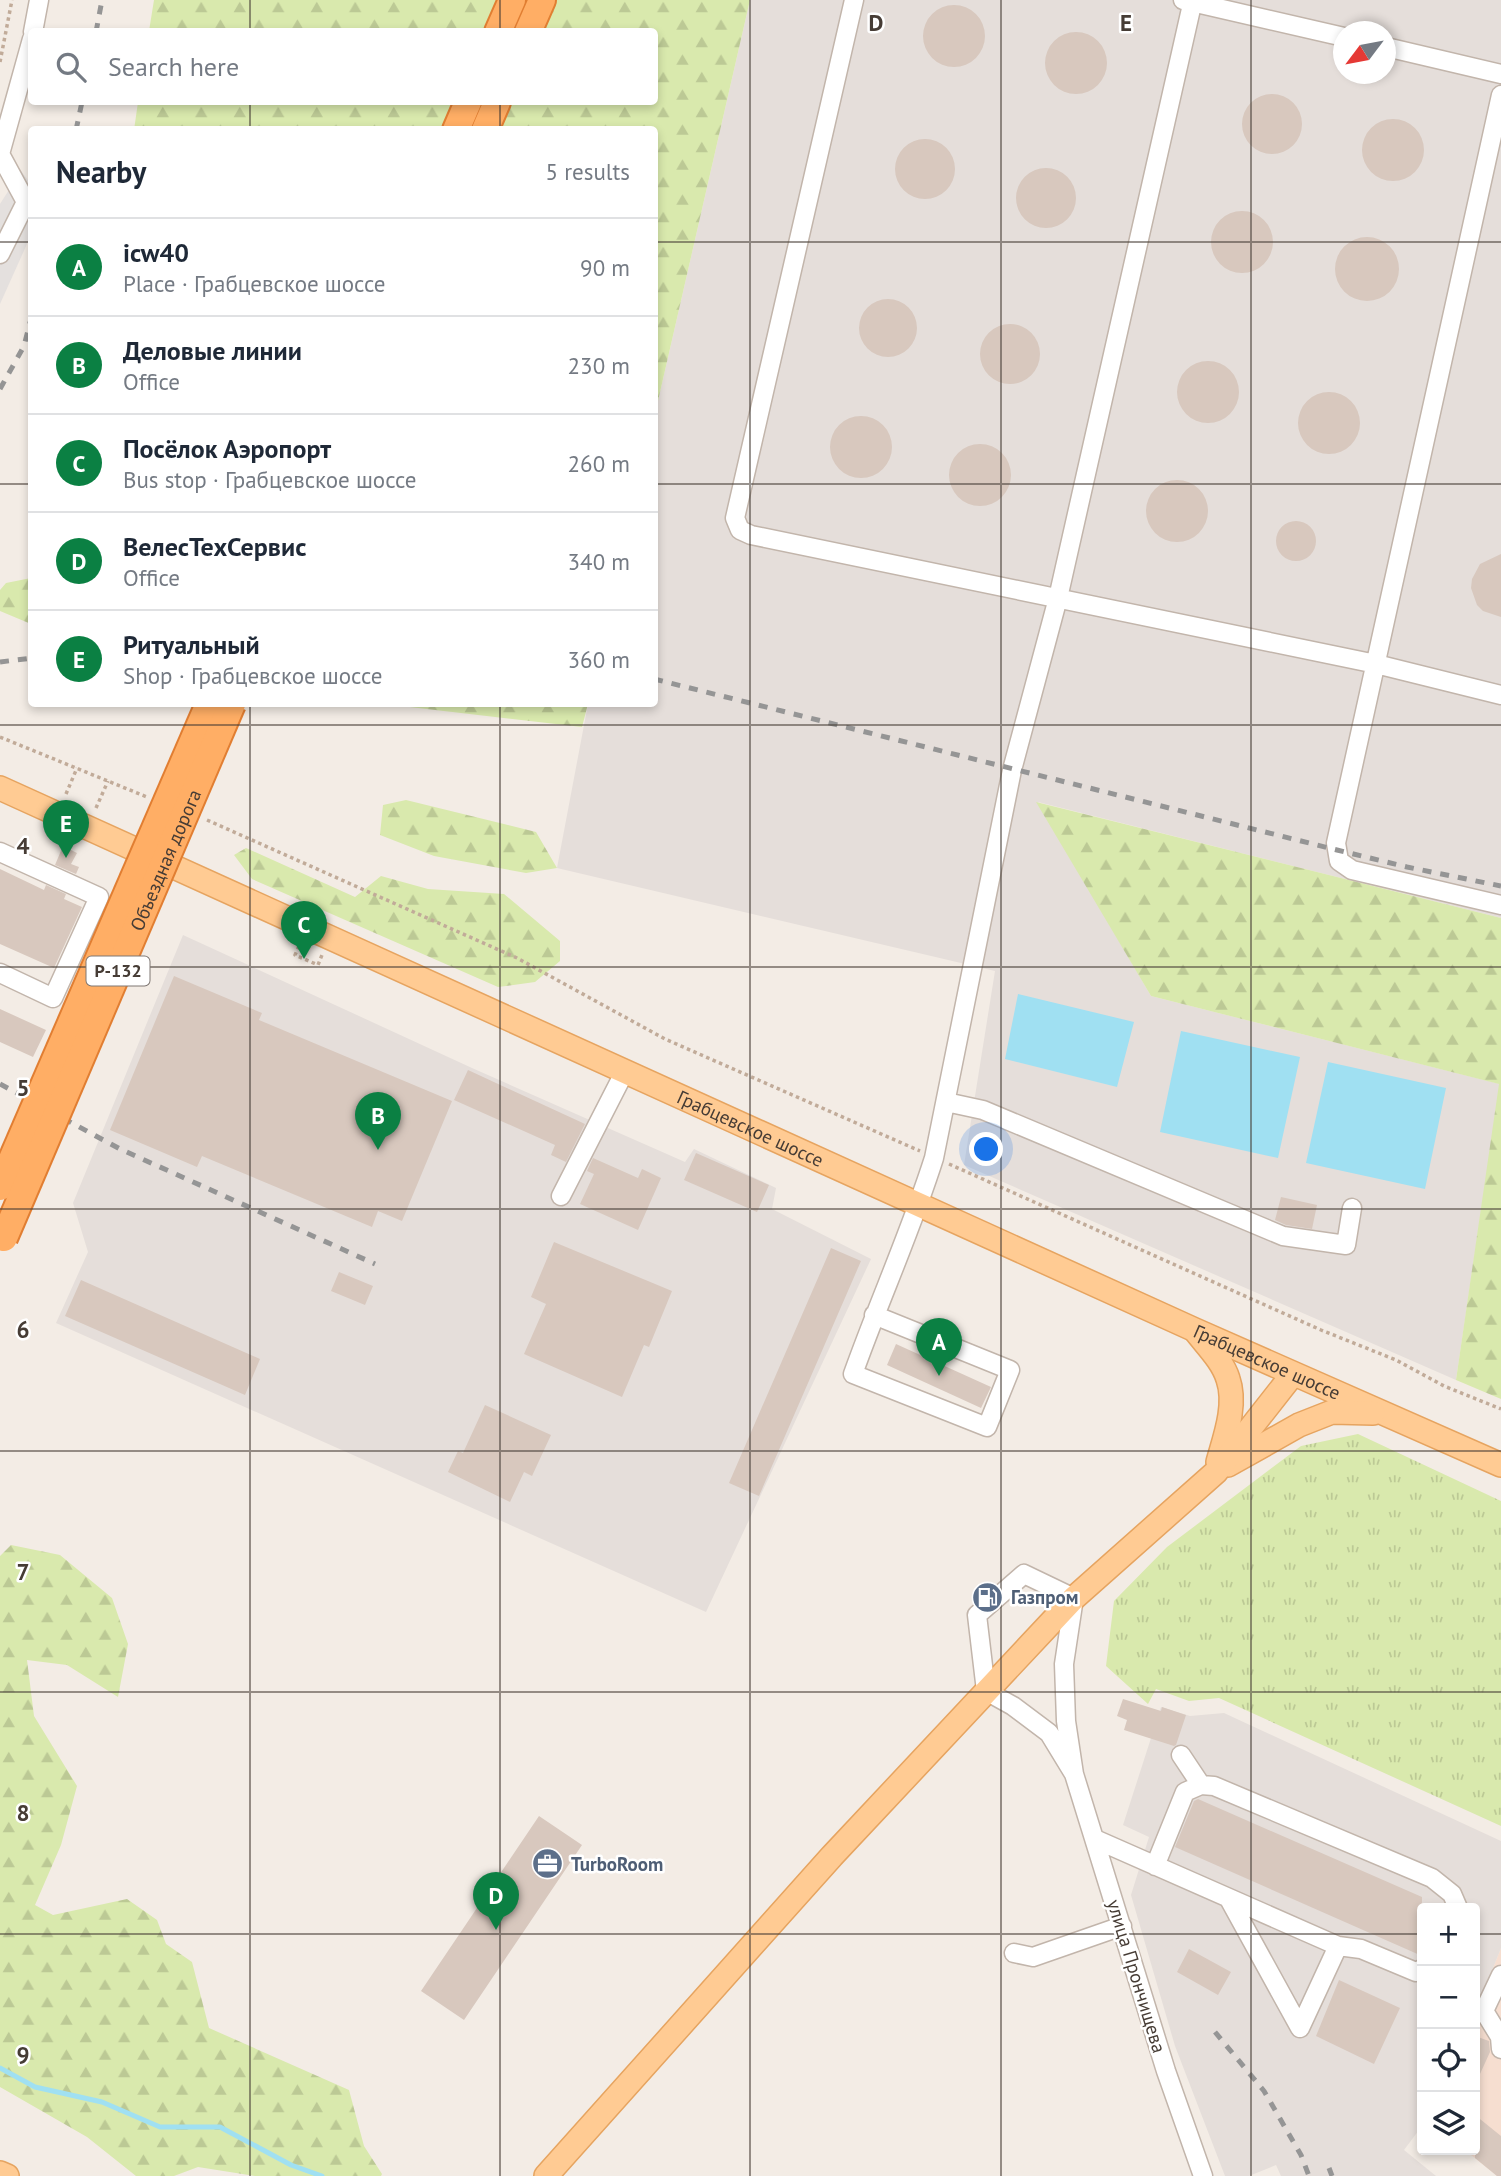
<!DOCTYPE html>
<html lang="en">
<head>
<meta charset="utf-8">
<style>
	:root { --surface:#fff; --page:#f6f6f7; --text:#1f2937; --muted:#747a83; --line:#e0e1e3; --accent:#0b8043 }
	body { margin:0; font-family:"PT Sans",sans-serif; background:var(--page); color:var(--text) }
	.controls { position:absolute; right:21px; bottom:21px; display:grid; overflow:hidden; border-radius:7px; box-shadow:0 4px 10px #0003 }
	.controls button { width:63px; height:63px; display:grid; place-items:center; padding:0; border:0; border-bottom:2px solid var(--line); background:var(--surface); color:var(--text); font:35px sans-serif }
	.compass { position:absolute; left:1333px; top:21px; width:63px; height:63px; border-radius:50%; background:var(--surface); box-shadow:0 4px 10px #0003; rotate:238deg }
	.you { position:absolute; left:987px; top:1150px; width:24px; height:24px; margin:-18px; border:5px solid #fff; border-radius:50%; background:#1a73e8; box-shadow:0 0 0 10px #1a73e833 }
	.badge { display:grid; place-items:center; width:46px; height:46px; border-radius:50%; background:var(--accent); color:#fff; font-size:23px; font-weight:700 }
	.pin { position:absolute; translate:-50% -58px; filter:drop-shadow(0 2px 4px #0008) }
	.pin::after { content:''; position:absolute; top:37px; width:24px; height:21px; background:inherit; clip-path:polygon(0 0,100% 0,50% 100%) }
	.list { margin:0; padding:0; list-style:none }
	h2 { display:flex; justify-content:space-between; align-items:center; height:91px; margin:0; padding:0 28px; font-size:30px }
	h2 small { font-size:23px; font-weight:400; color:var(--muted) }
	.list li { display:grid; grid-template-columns:46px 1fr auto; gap:21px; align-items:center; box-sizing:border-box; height:98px; padding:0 28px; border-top:2px solid var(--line) }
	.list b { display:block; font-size:26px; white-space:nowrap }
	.list p { margin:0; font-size:23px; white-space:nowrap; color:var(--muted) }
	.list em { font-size:23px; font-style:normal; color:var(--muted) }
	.icon { flex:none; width:38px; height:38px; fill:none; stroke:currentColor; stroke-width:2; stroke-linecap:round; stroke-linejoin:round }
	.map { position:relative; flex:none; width:1501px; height:2176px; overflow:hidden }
	.search { position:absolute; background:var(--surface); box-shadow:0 4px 10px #0003; left:28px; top:28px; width:630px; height:77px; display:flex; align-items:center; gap:18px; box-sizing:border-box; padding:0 24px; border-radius:7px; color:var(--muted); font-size:26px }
	.panel { position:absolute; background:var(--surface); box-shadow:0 4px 10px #0003; left:28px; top:126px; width:630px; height:581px; border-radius:7px }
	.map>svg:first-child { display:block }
</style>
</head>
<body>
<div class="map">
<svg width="1501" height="2176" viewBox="0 0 1501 2176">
	<defs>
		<pattern id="grass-tufts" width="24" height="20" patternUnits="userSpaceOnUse" patternTransform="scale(1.75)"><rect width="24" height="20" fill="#d9e9ad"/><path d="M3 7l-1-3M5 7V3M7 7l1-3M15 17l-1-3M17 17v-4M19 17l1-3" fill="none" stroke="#bcc995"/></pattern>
		<pattern id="forest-firs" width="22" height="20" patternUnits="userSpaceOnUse" patternTransform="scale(1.75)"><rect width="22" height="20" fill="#d9e9ad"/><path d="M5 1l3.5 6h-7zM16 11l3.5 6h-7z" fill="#bcc995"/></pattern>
	</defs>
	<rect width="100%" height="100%" fill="#f3ece5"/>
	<path fill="#f6ded0" d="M1501 1948V2176H1497L1465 2150H1475V2013Z"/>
	<path fill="#e5deda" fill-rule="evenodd" d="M750 0H1501V918L1038 802 1151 996 1500 1084 1456 1380 964 1165 995 971 557 868 588 704H654L655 414ZM1344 32H1386V74H1344Z
		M183 935 472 1068 685 1162 694 1149 776 1188 772 1209 871 1259 706 1612 56 1323 88 1252 73 1203Z
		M1161 1707 1190 1716 1224 1713 1501 1841V1948L1475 2013V1908H1422V2126L1404 2150 1436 2176H1281L1276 2165 1249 2176H1225L1175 2046 1131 1895 1149 1837 1123 1825Z"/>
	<path fill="url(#grass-tufts)" d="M1358 1434 1501 1501V1826L1219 1698 1189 1701 1156 1689 1148 1704 1106 1666 1114 1601 1167 1547 1301 1446Z"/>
	<path fill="url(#forest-firs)" d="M154 0H750L655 414 654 130H134L138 102H654V32L149 31Z
		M31 578H32L31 624 0 611V590L6 583Z
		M384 704H588L582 727Z
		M406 800 536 832 557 868 526 873 434 856 380 835 383 805Z
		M1036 802 1501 918V1399L1456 1380 1499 1084 1151 996Z
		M246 848 355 897 381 876 428 889 504 894 560 941V961L535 982 498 987 252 879 234 855Z
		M11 1545 60 1555 112 1598 128 1644 118 1697 67 1665 27 1660 34 1716 77 1786 61 1845 35 1905 53 1915 127 1899 157 1920 166 1944 192 1962 209 2028 349 2090 364 2146 382 2174 381 2176H255L198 2167 174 2176H136L87 2137 0 2087V1556Z"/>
	<path fill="#e4e0de" d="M21 171 31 184V235L0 304V204Z"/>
	<path fill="#a0e0f2" d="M1018 994 1134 1022 1117 1087 1005 1059Z
		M1181 1031 1300 1057 1278 1158 1160 1132Z
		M1328 1062 1446 1088 1425 1189 1306 1163Z"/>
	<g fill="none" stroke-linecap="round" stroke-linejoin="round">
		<path stroke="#a0e0f2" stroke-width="5" d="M0 2068 35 2087 102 2102 160 2127H220L291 2165 322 2176"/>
	</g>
	<path fill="#d8c8be" d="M923 36a31 31 0 1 1 62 0a31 31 0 1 1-62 0Z
		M1045 63a31 31 0 1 1 62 0a31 31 0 1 1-62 0Z
		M1242 124a30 30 0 1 1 60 0a30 30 0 1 1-60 0Z
		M1362 150a31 31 0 1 1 62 0a31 31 0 1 1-62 0Z
		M895 169a30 30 0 1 1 60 0a30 30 0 1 1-60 0Z
		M1016 198a30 30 0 1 1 60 0a30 30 0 1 1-60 0Z
		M1211 242a31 31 0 1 1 62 0a31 31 0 1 1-62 0Z
		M1335 269a32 32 0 1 1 64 0a32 32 0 1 1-64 0Z
		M859 328a29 29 0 1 1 58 0a29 29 0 1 1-58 0Z
		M980 354a30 30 0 1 1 60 0a30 30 0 1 1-60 0Z
		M1177 392a31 31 0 1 1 62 0a31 31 0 1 1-62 0Z
		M1298 423a31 31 0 1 1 62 0a31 31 0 1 1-62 0Z
		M830 447a31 31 0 1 1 62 0a31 31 0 1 1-62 0Z
		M949 475a31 31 0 1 1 62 0a31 31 0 1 1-62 0Z
		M1146 511a31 31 0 1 1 62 0a31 31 0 1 1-62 0Z
		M1276 541a20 20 0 1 1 40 0a20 20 0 1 1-40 0Z
		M1501 554V617L1483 611 1477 605 1471 588 1472 579 1480 564Z
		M63 846 77 853 71 864 79 867 76 874 55 865Z
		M0 869 44 890 46 885 66 894 64 899 82 907 54 968 0 944Z
		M174 976 262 1013 259 1020 452 1101 402 1221 378 1211 372 1227 202 1156 197 1167 110 1130Z
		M0 1009 46 1030 33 1057 0 1042Z
		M468 1070 585 1124 566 1162 551 1155 555 1145 454 1100Z
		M696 1153 769 1185 757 1212 684 1180Z
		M593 1158 638 1178 642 1169 661 1178 638 1230 580 1204 594 1174 587 1171Z
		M1281 1197 1317 1205 1312 1229 1286 1225 1275 1220Z
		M554 1242 672 1291 649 1347 644 1345 622 1397 524 1354 546 1304 531 1297Z
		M831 1248 861 1261 759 1496 729 1483Z
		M339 1272 373 1286 365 1305 331 1291Z
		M81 1280 260 1359 245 1395 65 1316Z
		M896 1344 991 1387 981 1408 887 1365Z
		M485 1405 551 1435 532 1476 524 1472 510 1502 448 1472 458 1451 463 1453Z
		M1123 1699 1161 1711 1162 1707 1186 1715 1176 1745 1174 1746 1124 1730 1127 1720 1117 1716Z
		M1198 1799 1422 1897V1956L1175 1847 1194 1801Z
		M539 1816 582 1845 464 2020 421 1991Z
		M1189 1949 1231 1972 1218 1995 1177 1972Z
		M1339 1980 1400 2008 1374 2064 1316 2036Z
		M1475 2036 1489 2041 1490 2052 1475 2085Z
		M1475 2115 1501 2136V2176H1497L1475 2158Z"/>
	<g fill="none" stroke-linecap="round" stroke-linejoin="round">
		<defs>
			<path id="minor" d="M854 0 735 518 740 530 751 535 1376 664 1501 695
				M1183 0 1344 37
				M33 32 39 0
				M1386 47 1501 74
				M1501 95 1336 843 1339 861 1352 870 1501 905
				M0 254 26 202 0 154 32 39
				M0 852 99 897 53 998 0 973
				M946 1102 983 1110 1283 1236 1346 1245 1352 1208
				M561 1196 625 1071
				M874 1315 1010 1370 987 1427 853 1374C879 1301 911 1231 934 1158L1012 770 1058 598 1193 0
				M1181 1755 1201 1785 1214 1786 1432 1878 1452 1894 1458 1908
				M1074 1774 1049 1733 1013 1706 986 1691 977 1615 1024 1574 1074 1598 1064 1664 1066 1721 1074 1774 1166 2071 1203 2176
				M1095 1839 1338 1946 1300 2028 1229 1899
				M1155 1866 1185 1792 1201 1785
				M1338 1946 1361 1949 1416 1972 1422 1969
				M1014 1953 1033 1957 1122 1926
				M1501 1975 1484 2011 1500 2037 1501 2049"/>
			<g id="major">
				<path id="s1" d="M0 788 1195 1330 1501 1465"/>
				<path d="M1197 1333C1208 1347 1223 1362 1228 1379 1237 1405 1225 1437 1218 1462"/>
				<path d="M1228 1465 1299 1425 1332 1412 1373 1413"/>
				<path d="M0 2173 7 2176"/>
				<path d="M546 2176 832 1856 1074 1598 1216 1472 1293 1374"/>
			</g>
			<path id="highway" d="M498 32 512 0
				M528 32 542 0
				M456 130 468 102
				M485 130 497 102"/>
		</defs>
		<use href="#minor" stroke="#c2b5ab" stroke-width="21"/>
		<use href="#major" stroke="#e6a460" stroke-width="26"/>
		<use href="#highway" stroke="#e17e32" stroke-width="30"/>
		<path stroke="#c1ab99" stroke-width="3.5" stroke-dasharray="3.5 3.5" stroke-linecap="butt" d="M0 62 12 0
			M0 737 147 797
			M66 794 77 768
			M96 808 108 781
			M207 820 517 958 665 1039 920 1151
			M299 946 295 955 318 965 322 955
			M949 1164 1321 1330 1396 1360 1444 1386 1501 1409"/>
		<use href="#minor" stroke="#fff" stroke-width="18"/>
		<use href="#major" stroke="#ffcb93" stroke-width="23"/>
		<use href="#highway" stroke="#ffae65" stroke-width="26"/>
		<path stroke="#959595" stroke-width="5" stroke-dasharray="9 9" stroke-linecap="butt" d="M96 32 102 0
			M76 130 82 102
			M0 389 24 346 32 315
			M0 662 32 658
			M654 679 1337 850 1407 867 1501 886
			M0 1084 120 1149 375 1264
			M1215 2032 1264 2091 1301 2155 1309 2176
			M1329 2168 1332 2176"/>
		<defs>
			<g id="highway-bridge">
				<path d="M0 1187 209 704"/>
				<path id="s2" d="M4 1238 232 704"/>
			</g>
		</defs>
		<use href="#highway-bridge" stroke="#e17e32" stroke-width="30" stroke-linecap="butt"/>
		<use href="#highway-bridge" stroke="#ffae65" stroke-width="26"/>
	</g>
	<path fill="none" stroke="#463c35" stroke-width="2" stroke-opacity="0.55" d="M250 0V32M500 0V32M750 0V2176M1001 0V2176M1251 0V2176M250 102V130M500 102V130M0 242H32M654 242H1501M0 484H32M654 484H1501M250 704V2176M500 704V2176M0 725H1501M0 967H1501M0 1209H1501M0 1451H1501M0 1692H1501M0 1934H1422M1475 1934H1501"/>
	<defs>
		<symbol id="fuel-disc" viewBox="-11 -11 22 22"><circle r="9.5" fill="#5c6f8a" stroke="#fff"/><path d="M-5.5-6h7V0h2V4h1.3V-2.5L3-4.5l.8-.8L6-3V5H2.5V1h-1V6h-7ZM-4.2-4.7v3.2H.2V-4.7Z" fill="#fff"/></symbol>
		<symbol id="office-disc" viewBox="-11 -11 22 22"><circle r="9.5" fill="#5c6f8a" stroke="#fff"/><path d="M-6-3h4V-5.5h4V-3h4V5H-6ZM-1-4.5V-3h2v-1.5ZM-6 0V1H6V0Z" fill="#fff"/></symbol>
	</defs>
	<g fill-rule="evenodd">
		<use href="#fuel-disc" x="970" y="1580" width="35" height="35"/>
		<use href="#office-disc" x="530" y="1846" width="35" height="35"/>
	</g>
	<g text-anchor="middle" stroke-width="5" stroke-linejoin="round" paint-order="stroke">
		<rect fill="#fff" stroke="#7e7672" stroke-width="2" x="86.5" y="956.5" width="63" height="29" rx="5"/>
		<g font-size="18" font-weight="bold" fill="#463c35">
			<text x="118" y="977">Р-132</text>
		</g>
		<g font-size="19" fill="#463c35" stroke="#fff">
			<text dy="7" stroke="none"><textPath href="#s2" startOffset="411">Объездная дорога</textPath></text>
			<text dy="7" stroke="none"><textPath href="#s1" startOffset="824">Грабцевское шоссе</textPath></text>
			<text dy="7" stroke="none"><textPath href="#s1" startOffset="1391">Грабцевское шоссе</textPath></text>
			<text transform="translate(1137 1976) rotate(73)" y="7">улица Прончищева</text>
		</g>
		<g font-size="19" font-weight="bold" fill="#4e5e75" stroke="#fff" text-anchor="start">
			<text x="1011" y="1604">Газпром</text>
			<text x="571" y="1871">TurboRoom</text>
		</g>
	</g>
	<g font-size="23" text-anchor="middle" font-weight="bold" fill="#463c35" stroke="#fff" stroke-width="5" stroke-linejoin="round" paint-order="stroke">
		<text x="876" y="31">D</text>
		<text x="1126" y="31">E</text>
		<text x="23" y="854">4</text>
		<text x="23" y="1096">5</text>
		<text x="23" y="1338">6</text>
		<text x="23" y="1580">7</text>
		<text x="23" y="1821">8</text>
		<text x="23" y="2063">9</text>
	</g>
</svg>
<div class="controls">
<button>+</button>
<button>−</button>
<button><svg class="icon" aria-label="locate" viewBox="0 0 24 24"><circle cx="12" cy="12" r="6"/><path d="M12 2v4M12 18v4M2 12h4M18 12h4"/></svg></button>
<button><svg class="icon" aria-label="layers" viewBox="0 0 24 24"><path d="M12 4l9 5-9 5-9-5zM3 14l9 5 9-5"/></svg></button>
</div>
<svg class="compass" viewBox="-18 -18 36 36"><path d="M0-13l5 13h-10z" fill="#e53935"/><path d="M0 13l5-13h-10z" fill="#747a83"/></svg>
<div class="you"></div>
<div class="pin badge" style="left:939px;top:1376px">A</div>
<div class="pin badge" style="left:378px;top:1150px">B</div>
<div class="pin badge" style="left:304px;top:959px">C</div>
<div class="pin badge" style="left:496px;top:1930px">D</div>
<div class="pin badge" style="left:66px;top:858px">E</div>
<div class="search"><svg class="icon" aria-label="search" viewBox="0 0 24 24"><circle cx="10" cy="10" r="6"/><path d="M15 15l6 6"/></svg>Search here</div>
<section class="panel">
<h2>Nearby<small>5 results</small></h2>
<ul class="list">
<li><span class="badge">A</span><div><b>icw40</b><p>Place · Грабцевское шоссе</p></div><em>90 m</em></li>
<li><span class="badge">B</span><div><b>Деловые линии</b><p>Office</p></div><em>230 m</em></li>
<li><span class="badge">C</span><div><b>Посёлок Аэропорт</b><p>Bus stop · Грабцевское шоссе</p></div><em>260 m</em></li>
<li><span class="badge">D</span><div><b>ВелесТехСервис</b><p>Office</p></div><em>340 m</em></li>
<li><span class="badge">E</span><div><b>Ритуальный</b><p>Shop · Грабцевское шоссе</p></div><em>360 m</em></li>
</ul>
</section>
</div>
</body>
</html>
